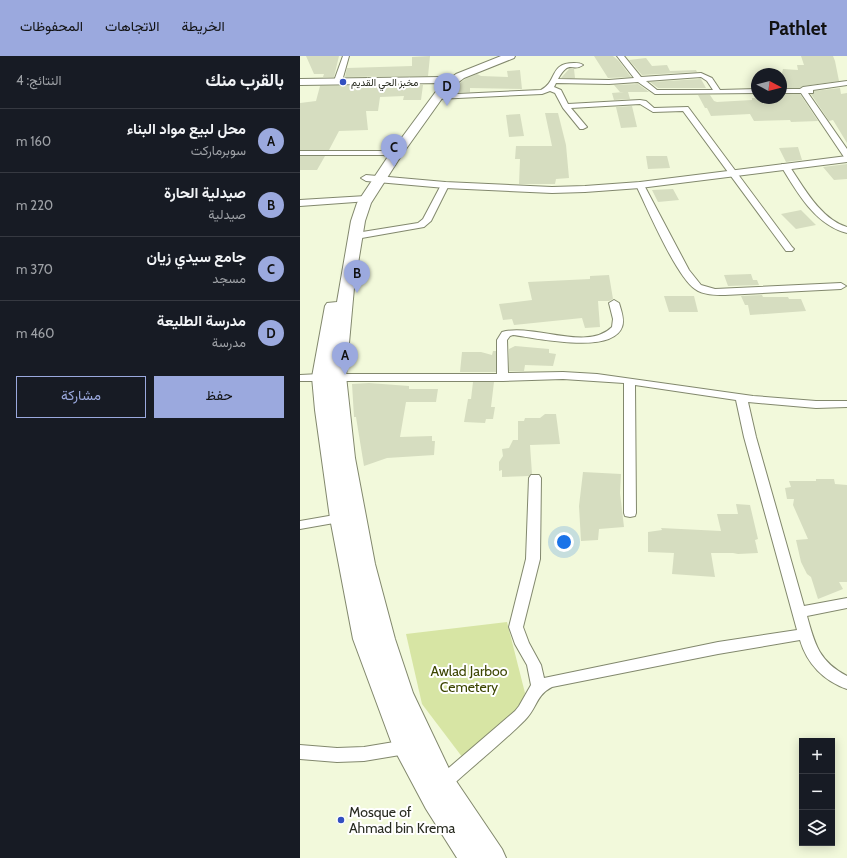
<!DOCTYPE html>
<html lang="ar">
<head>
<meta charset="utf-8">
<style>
	:root { --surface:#171b24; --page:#20242c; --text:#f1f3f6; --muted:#9ea1a6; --line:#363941; --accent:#9ba9de }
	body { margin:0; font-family:Cabin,Vazirmatn,sans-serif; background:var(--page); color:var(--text); direction:rtl }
	.controls { position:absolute; right:12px; bottom:12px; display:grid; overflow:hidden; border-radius:0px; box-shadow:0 2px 10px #0003 }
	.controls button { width:36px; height:36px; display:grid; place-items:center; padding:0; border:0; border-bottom:1px solid var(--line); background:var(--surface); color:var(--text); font:20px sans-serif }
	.compass { position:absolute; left:451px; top:12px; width:36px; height:36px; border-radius:50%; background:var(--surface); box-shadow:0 2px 10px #0003; rotate:97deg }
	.you { position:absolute; left:264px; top:486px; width:14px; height:14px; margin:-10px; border:3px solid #fff; border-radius:50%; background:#1a73e8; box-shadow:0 0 0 6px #1a73e833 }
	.badge { display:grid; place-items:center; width:26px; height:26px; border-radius:50%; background:var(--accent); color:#111; font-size:13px; font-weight:700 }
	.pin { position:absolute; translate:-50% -33px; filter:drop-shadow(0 1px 2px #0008) }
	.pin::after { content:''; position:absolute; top:21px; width:14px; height:12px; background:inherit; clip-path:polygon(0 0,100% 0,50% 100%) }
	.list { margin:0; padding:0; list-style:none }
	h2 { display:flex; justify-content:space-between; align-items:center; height:52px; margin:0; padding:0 16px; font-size:17px }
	h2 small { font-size:13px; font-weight:400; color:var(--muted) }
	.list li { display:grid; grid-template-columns:26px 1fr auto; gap:12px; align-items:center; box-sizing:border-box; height:64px; padding:0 16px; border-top:1px solid var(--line) }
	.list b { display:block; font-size:15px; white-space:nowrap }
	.list p { margin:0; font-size:13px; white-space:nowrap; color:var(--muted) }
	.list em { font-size:13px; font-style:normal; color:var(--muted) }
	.actions { display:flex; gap:8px; padding:12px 16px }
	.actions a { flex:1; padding:9px 0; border:1px solid var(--accent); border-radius:0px; text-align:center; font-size:14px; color:var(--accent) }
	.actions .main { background:var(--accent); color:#111 }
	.icon { flex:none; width:22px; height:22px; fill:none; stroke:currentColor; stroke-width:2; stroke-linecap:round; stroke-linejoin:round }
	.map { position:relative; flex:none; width:547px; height:802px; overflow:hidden; direction:ltr }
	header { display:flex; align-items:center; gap:24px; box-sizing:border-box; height:56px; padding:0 20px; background:var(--accent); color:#111 }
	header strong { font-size:19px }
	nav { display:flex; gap:22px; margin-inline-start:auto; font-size:14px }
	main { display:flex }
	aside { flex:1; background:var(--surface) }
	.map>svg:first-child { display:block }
</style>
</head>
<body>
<header>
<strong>Pathlet</strong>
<nav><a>الخريطة</a><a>الاتجاهات</a><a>المحفوظات</a></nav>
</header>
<main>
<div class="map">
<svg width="547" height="802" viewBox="0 0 547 802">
	<rect width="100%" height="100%" fill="#f2f9db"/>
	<path fill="#d7e5a4" d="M207 566 225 637 217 665 169 710 122 648 106 578Z"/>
	<path fill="#d6ddc0" d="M6 0H39L34 21H23L24 18H14Z
		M130 0 128 20 45 21 47 12 112 10V1Z
		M294 0H313L319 5 331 21 308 22Z
		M501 0H533L535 5 539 25 503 30 500 32H481V17H482L483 13 498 14 497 9H504Z
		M346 2 352 10 367 9 370 15 396 14 397 16 342 19 329 4Z
		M269 13H274L275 22H261Z
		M220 14 222 33 170 32V36L156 37V32H154L165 23 177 18 181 20 208 21 207 15Z
		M401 23 406 32H358L350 26Z
		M338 28 349 36H328L330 43 314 44 312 37 324 36H320L314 29Z
		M123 29 121 44H103L104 40 80 41 78 55H66L68 74 39 75 29 94H0V47L16 45 20 30Z
		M540 32 541 38 547 37V87L533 64 529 65 511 38H514V35Z
		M481 38H500L518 65 491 66 490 64 454 65 450 58 411 60 407 52H405L398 39H410L414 45 417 46 452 44V42H481Z
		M332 50 337 71 321 72 316 51Z
		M245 57H258L266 89 269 122 256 123 255 128H219L220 103H215L216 90H252Z
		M220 58 224 80 209 81 206 59Z
		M498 91 502 104 493 105 486 106 479 92Z
		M0 100H25L17 114H0Z
		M346 100H367L370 112 348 113Z
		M547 108V123L534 124 523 111Z
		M373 133 379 144 358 146 352 134Z
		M501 154 516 169 496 173 481 158Z
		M451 218 453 224H457L459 229 428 230 424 219Z
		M309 219 313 243 309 245H298L300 271 285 272 282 262 214 269 212 263 203 264 199 248 232 244 228 226 290 223V220Z
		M462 239 463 241H488L489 243H501L506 255 450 259 448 249H445L441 240Z
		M364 240H394L398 256H369Z
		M215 290 249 293V297L256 298 253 310 225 309 224 315H209V293Z
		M193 295H196V316H160L162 296H181L192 299Z
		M173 326H194L191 351H195L193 363H186L185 367 164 366 168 343H171Z
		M69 327 109 330V333H138L136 346H106L100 381 132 380V385H135L134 399 87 402 64 410 56 361H54L52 328Z
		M245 358H256L260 388 230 389 232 418 229 420 202 421V414L199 415V406L203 400 202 393 209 392 213 384H218V365H224L225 362H240Z
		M283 416 321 418 320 437 324 471 299 473 298 484 281 485 279 450Z
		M516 423H534L535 428 547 429V526H539L543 533 518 543 511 521 507 518 501 506 496 484 508 483 493 449 494 443H487L485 432 491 431 489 425H516Z
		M436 448 450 449 458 483 455 484 458 497 438 498 433 497H411L415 521 372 518 374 497 348 496V476L362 474 361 472 421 475 417 458H438Z"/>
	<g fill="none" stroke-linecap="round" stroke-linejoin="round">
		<defs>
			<path id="minor" d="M43 0H49L42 25 38 27 34 25Z
				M317 0H324L341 21 401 17 412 22 420 34 457 33V37L355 38 338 26 309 28 256 27 254 31 261 34 268 48 340 44 346 45 354 52 388 51 492 191 494 193 492 195H486L383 55 353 56 340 48 271 52 287 71 283 73H280L263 52 255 37 250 35 242 38 137 43 133 41 137 39 241 34C258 25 249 7 274 7 278 7 280 7 283 9 272 17 270 2 258 23L309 24 334 22ZM401 21 407 25 413 34H357L346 25Z
				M547 25V29L513 34V37H508L547 93V101H544L501 37H481V33H500L503 31Z
				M0 95H83L98 97 99 99 95 101 83 99H0Z
				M482 108H488C503 130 520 163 547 171V177C515 169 497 136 481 110Z
				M145 126 149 129 131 165 124 171 56 183 51 180 56 177 118 167 123 163 141 129Z
				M340 126 344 129 389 214 401 229 415 233 541 227 546 230 541 233 425 239C415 239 403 239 395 233 376 220 347 152 336 129Z
				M66 140 70 143 69 145 0 150V144Z
				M314 244 319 247C321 254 325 264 322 271 312 299 236 282 213 279L210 280 207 284 208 317 263 316 297 318 453 340 516 345H547V351L516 352 448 346 456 381 504 550 547 542V552L507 560C515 589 519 605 547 620V633C524 625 507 608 500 584L418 598 252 631C236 639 237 652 225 664 201 688 174 709 149 732L143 734 137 732 135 727 137 722 215 655 219 650 231 629 227 609 215 588 209 571 226 503 229 422 231 419H239L241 422 240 503 223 571 229 587 241 609 244 622 418 586 497 574 444 381 436 344 335 329 336 457 335 460 330 461 325 460 324 457V327L263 323 203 325H0V319L20 318H197V284L202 276C233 267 287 296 312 271L313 263 309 247Z
				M46 457 51 458 52 461 51 464 0 473V465Z
				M106 684 112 686 114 691 112 696 106 698 64 705 37 706 0 703V689L37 692 64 691Z"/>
			<path id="tertiary" d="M142 21 154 24 155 26 151 29 142 27 0 29V23Z
				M547 100V106L340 132 285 136 252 137 145 132 66 125 61 122 66 119 145 126 252 131 285 130 340 126Z"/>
			<path id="primary" d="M201 0H215L214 2 164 22 148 34 101 100 71 147 65 165 54 232 46 320 55 402 75 508 95 583 113 637 152 719 202 793 206 802H157L126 753 93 691 53 583 30 462 15 354 12 321 25 250 27 247 37 246 51 165 57 147 89 99 140 30 156 18Z"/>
		</defs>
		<use href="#minor" stroke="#82886d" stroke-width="2"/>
		<use href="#tertiary" stroke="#82886d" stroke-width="2"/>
		<use href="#primary" stroke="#82886d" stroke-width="2"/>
		<use href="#minor" fill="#fff" fill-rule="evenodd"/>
		<use href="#tertiary" fill="#fff" fill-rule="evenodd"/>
		<use href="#primary" fill="#fff" fill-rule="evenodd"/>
	</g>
	<g fill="#324fc0" stroke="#fff" stroke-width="1.5">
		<circle cx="43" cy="26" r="4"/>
		<circle cx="41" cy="764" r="4"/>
	</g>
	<g text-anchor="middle" stroke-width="4" stroke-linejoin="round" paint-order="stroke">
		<g font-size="10" fill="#282b20" stroke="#fff" text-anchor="start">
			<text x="51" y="30">مخبز الحي القديم</text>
		</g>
		<g font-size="14" fill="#3c4500" stroke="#fff">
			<text x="169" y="620">Awlad Jarboo<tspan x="169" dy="16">Cemetery</tspan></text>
		</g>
		<g font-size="14" fill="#282b20" stroke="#fff" text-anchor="start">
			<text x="49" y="761">Mosque of<tspan x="49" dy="16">Ahmad bin Krema</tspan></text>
		</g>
	</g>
</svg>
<div class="controls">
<button>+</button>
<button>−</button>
<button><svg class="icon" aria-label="layers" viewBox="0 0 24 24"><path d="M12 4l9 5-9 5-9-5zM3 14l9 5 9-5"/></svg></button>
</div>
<svg class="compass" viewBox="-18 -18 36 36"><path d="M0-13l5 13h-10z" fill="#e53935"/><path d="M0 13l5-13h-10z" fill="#9ea1a6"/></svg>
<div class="you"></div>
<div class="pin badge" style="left:45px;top:319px">A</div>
<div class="pin badge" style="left:57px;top:237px">B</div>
<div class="pin badge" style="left:94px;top:111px">C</div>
<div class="pin badge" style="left:147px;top:50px">D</div>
</div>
<aside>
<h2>بالقرب منك<small>النتائج: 4</small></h2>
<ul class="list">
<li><span class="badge">A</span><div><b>محل لبيع مواد البناء</b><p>سوبرماركت</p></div><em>160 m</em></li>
<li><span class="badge">B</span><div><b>صيدلية الحارة</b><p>صيدلية</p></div><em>220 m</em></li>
<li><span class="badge">C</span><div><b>جامع سيدي زيان</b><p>مسجد</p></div><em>370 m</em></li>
<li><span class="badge">D</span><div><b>مدرسة الطليعة</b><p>مدرسة</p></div><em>460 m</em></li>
</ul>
<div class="actions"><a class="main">حفظ</a><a>مشاركة</a></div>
</aside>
</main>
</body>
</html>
